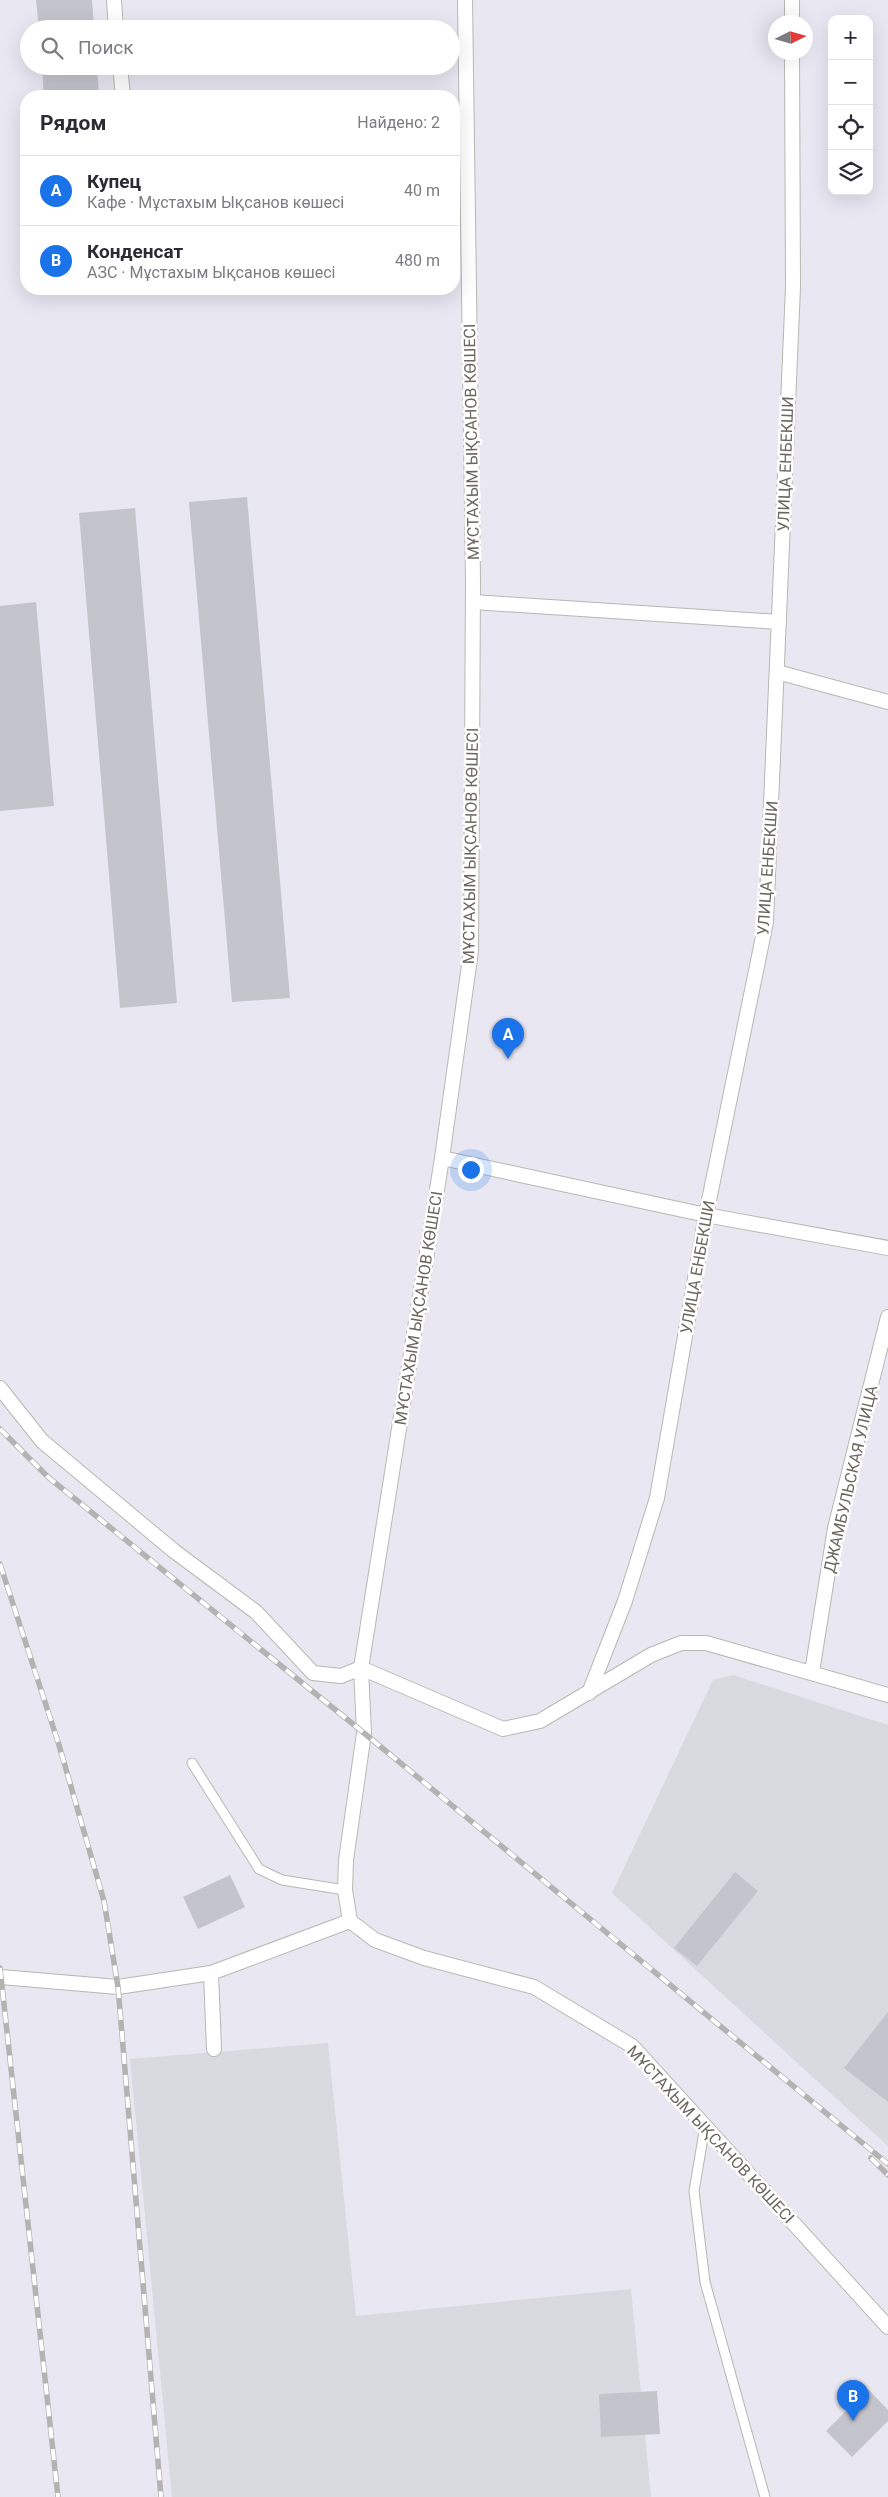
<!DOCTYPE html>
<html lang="ru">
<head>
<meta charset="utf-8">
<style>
	:root { --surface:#fff; --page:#f2f2f3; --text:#2b2b33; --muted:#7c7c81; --line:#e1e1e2; --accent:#1a73e8 }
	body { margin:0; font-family:Roboto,sans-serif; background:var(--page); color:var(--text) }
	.controls { position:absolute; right:15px; top:15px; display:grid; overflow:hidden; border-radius:10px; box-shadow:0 5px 20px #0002 }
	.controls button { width:45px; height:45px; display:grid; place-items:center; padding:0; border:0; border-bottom:1px solid var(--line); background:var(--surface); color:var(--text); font:25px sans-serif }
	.compass { position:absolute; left:768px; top:15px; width:45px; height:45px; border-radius:50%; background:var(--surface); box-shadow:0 5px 20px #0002; rotate:85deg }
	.you { position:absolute; left:470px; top:1169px; width:18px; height:18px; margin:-12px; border:4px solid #fff; border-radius:50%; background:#1a73e8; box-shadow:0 0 0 8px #1a73e833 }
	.badge { display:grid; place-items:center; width:32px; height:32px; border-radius:50%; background:var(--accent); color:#fff; font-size:16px; font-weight:700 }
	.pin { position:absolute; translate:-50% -41px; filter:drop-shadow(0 1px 2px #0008) }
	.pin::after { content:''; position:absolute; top:26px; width:18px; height:15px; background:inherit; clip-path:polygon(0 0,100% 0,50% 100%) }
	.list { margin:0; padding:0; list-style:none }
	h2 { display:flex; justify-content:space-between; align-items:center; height:65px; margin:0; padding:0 20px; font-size:21px }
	h2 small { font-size:16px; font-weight:400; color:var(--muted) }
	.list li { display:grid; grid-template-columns:32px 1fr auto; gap:15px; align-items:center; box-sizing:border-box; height:70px; padding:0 20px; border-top:1px solid var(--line) }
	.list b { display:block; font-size:19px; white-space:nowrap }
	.list p { margin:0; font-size:16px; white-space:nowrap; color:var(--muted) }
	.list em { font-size:16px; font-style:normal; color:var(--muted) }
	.icon { flex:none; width:28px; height:28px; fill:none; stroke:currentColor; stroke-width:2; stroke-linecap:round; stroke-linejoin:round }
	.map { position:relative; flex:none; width:888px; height:2497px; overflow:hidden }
	.search { position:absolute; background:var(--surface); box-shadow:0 5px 20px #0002; left:20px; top:20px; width:440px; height:55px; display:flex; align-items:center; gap:12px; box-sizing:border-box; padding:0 18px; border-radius:28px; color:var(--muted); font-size:19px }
	.panel { position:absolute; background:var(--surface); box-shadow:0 5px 20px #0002; left:20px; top:90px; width:440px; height:205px; border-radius:20px }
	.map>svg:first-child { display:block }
</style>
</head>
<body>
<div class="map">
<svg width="888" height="2497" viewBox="0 0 888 2497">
	<rect width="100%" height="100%" fill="#e8e7f2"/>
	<path fill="#d9dae0" d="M733 1675 888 1725V2146L612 1893 713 1680Z
		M328 2043 356 2316 631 2289 651 2497H172L130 2059Z"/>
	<path fill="#c4c4cd" d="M36 0H92L94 29H39Z
		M42 66H97L99 95 44 96Z
		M247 497 290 998 232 1002 189 502Z
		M135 508 177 1003 120 1008 79 513Z
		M36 602 54 806 0 811V606Z
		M735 1872 758 1891 697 1966 674 1948Z
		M230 1875 245 1907 198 1929 183 1897Z
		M888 2012V2102L844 2068Z
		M868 2389 888 2410V2421L852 2457 826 2431Z
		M657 2391 660 2434 601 2437 599 2394Z"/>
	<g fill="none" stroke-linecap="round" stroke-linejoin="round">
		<defs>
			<path id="service" d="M192 1763 259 1869 282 1880 345 1890
				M705 2126 694 2191 705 2282 765 2497"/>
			<path id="minor" d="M114 0 116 29
				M792 0V22
				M120 66 123 96
				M473 602 779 622
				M777 672 888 702
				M442 1158 706 1215 888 1248
				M0 1388 42 1441 174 1551 256 1612 313 1673 341 1676 361 1668 503 1729 540 1721 651 1655 681 1643H706L888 1695
				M812 1672 835 1528 888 1317
				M589 1693 625 1601 657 1498 706 1215 766 922 793 287 792 52
				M211 1973 214 2049
				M1 1977 118 1987 211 1973 350 1921"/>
			<path id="secondary" d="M465 0 473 581 471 951 442 1158 361 1668 364 1733 346 1860 345 1890 350 1921 375 1940 424 1958 534 1987 632 2046 888 2327"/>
		</defs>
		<use href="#service" stroke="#b8b7b0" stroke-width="11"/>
		<use href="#minor" stroke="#b8b7b0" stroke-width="16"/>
		<use href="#secondary" stroke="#bab9b1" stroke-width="16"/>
		<use href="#service" stroke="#fff" stroke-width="9"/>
		<use href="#minor" stroke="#fff" stroke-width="14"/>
		<use href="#secondary" stroke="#fff" stroke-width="14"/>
		<defs>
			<path id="rail" d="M0 1429 48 1477 364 1733 888 2164
				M0 1564 59 1745 104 1901 118 1987 161 2497
				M0 1968 58 2497
				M871 2158 888 2175"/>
		</defs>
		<use href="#rail" stroke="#b4b3b1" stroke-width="5.5"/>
		<use href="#rail" stroke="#fff" stroke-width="4" stroke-dasharray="11" stroke-linecap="butt"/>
	</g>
	<g text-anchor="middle" stroke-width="5" stroke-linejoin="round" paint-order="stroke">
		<g font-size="16" fill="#69675e" stroke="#fff">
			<text transform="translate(471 442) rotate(-91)" y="6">МҰСТАХЫМ ЫҚСАНОВ КӨШЕСІ</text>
			<text transform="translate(785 464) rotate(-88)" y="6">УЛИЦА ЕНБЕКШИ</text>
			<text transform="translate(470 846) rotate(-89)" y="6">МҰСТАХЫМ ЫҚСАНОВ КӨШЕСІ</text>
			<text transform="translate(767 868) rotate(-86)" y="6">УЛИЦА ЕНБЕКШИ</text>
			<text transform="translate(697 1267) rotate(-80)" y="6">УЛИЦА ЕНБЕКШИ</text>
			<text transform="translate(418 1308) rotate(-81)" y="6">МҰСТАХЫМ ЫҚСАНОВ КӨШЕСІ</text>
			<text transform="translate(850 1479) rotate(-77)" y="6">ДЖАМБУЛЬСКАЯ УЛИЦА</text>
			<text transform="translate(711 2134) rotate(47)" y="6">МҰСТАХЫМ ЫҚСАНОВ КӨШЕСІ</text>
		</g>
	</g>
</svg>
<div class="controls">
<button>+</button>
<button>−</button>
<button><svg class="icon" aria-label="locate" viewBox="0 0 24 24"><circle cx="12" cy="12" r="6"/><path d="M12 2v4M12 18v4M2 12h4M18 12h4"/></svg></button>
<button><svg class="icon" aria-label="layers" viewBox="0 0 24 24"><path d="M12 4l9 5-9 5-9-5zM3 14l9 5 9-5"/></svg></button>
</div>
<svg class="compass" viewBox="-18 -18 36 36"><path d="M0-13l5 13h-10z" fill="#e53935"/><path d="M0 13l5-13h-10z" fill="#7c7c81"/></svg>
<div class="you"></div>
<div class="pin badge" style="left:508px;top:1059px">A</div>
<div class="pin badge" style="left:853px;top:2421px">B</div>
<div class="search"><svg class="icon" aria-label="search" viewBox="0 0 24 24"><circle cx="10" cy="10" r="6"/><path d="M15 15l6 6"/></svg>Поиск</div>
<section class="panel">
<h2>Рядом<small>Найдено: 2</small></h2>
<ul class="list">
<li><span class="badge">A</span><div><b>Купец</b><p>Кафе · Мұстахым Ықсанов көшесі</p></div><em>40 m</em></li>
<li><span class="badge">B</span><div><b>Конденсат</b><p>АЗС · Мұстахым Ықсанов көшесі</p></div><em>480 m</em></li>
</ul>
</section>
</div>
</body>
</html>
